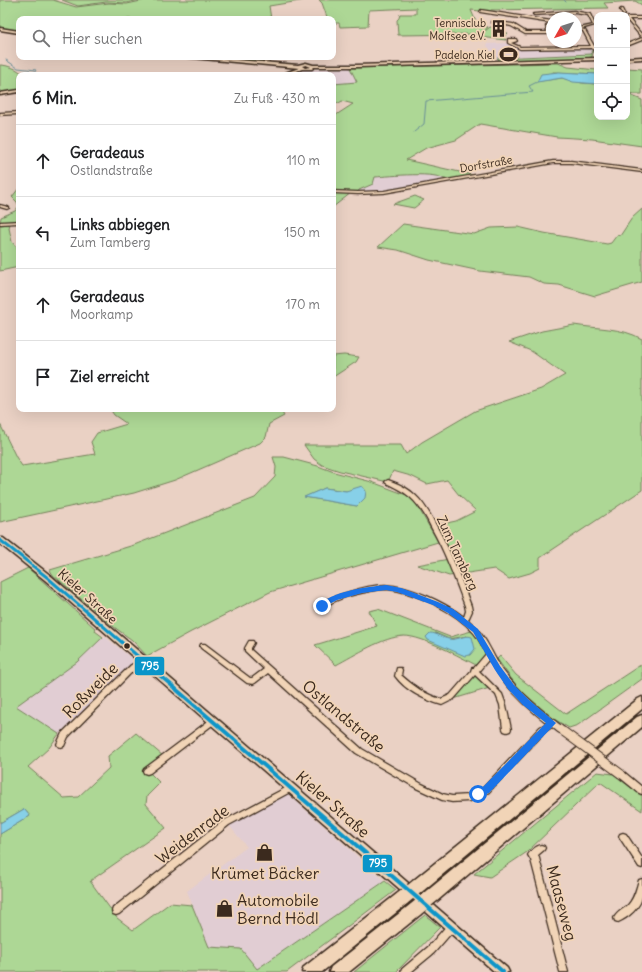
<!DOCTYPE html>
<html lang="de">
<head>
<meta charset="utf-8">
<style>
	:root { --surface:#fff; --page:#f2f2f2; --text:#202124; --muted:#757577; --line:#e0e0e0 }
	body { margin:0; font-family:Delius,sans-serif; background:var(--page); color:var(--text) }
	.controls { position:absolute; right:12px; top:12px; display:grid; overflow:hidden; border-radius:8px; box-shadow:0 4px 16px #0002 }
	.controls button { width:36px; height:36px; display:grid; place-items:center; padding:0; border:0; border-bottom:1px solid var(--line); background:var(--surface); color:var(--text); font:20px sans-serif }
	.compass { position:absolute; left:546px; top:12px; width:36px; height:36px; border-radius:50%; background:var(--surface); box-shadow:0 4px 16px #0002; rotate:231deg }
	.stop { position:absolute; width:12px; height:12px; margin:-9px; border:3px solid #1a73e8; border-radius:50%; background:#fff }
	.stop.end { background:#1a73e8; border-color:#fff; box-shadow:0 1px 4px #0008 }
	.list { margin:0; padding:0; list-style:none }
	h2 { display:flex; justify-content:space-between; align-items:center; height:52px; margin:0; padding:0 16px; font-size:17px }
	h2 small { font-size:13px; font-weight:400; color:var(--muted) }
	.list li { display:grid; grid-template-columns:26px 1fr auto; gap:12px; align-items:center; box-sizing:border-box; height:72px; padding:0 16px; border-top:1px solid var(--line) }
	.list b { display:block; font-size:15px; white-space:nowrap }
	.list p { margin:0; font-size:13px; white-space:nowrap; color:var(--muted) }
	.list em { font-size:13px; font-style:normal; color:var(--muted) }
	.icon { flex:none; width:22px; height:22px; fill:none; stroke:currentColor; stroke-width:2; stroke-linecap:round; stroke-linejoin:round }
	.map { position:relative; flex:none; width:642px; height:972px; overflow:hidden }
	.search { position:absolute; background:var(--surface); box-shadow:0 4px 16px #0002; left:16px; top:16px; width:320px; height:44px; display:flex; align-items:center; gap:10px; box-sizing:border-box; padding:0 14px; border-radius:8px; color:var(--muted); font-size:15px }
	.panel { position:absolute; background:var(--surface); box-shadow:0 4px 16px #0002; left:16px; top:72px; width:320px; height:340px; border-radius:8px }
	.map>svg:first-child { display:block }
</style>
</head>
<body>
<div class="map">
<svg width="642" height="972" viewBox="0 0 642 972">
	<rect width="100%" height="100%" fill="#ead1c4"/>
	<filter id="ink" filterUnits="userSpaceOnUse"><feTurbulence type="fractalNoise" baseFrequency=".025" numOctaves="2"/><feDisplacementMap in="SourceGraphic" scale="8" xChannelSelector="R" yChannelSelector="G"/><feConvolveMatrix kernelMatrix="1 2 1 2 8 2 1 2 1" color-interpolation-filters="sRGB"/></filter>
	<g filter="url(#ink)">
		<path fill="#e1cdd3" d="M507 43 512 47 523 48H591L593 51H591L592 54 578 55 497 58 486 44Z
			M350 68 358 82 333 84V75H296L293 73 305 70Z
			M409 175H435L445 179 393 189 358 192 359 190 373 184 375 177Z
			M104 636 135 661 59 734 16 706 77 662Z
			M288 794 385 881 257 969 241 949 209 947 187 891 247 847 228 824 247 813Z"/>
		<path fill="#add795" stroke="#74805a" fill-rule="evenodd" d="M0 0H53L76 7 109 3 127 4 146 0H306L269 6 271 19H19V31L0 28Z
			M62 0H140L126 3 106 2 78 6Z
			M319 0H642V5L635 1 604 3 608 8 491 10 489 12 471 10 476 22 475 25 488 27 485 31 490 27 497 28 494 32 508 33 504 37 506 40 480 37 479 34 398 35 397 20 399 18 400 14H416V8L369 10 368 26 340 27 339 23H333V19H322L327 17 322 3Z
			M591 51H593L592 57 585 58 501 62 497 58 592 54Z
			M213 57H262L263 62 213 58Z
			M558 63 568 67 597 70V74L553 72 541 81 562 78 582 83 597 84V117H627V94L642 100V146L592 139 557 137 480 124 456 140 426 148 406 160 473 175 446 180C436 171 391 176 375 177L373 184 359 190 358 193H351L333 207V117L353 104 342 101 339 103 333 102V84L357 82 350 68Z
			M0 65C7 65 19 69 23 75H19V90L0 93Z
			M627 68 642 69V94H634L627 92Z
			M19 188V219L16 221 0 222 1 217 15 211 19 206 17 202 12 197Z
			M415 196 424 200 414 208 393 204Z
			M642 209V282L595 296 559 285 544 284 529 277 480 271 429 260 398 250 378 247 403 224 474 234 491 228 518 227 544 233 607 244 611 243 617 235 620 236 632 218Z
			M10 224 9 228 12 242 19 250V267L0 271V225Z
			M574 325C597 329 621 327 642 339V490L540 558V568L530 573 509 579 494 569 449 576 417 565 449 559 433 526 456 521 476 511 459 495 447 480 427 484 411 476 393 471 388 482 340 471 322 465 314 459 304 445H401L406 454 422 442 475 411 541 389 565 375 531 351 509 342 542 331Z
			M344 355 359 357 356 362 333 377V356Z
			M110 409H280L284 416 269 424 266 437 260 443 175 480 134 493 0 522V424L16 457 22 466 95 454 91 442 97 433 127 424 114 415Z
			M273 457H284L318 466 334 472 372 482 409 496 414 500 438 542 270 592 191 632 147 656 132 640 114 627 53 575 50 570 134 545 255 498 275 477 276 467ZM325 488 346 491 365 498 357 506 305 497Z
			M28 568 96 629 95 631 103 637 77 662 16 706 59 734 49 748 28 767 64 798 78 797 109 768 108 756 136 733 163 756 149 772 160 783 147 796 146 804 166 828 90 881 117 918 133 930 170 903 192 905 209 947 241 949 257 969 385 881 396 890 287 972H0V834L30 816 24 809 0 823V582Z
			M378 609 450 637 475 630 490 654 478 666C460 657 423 636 404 636 383 637 355 655 336 665L315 645 377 626 369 611ZM435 633 449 639 467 636 465 656Z
			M500 656 516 675 566 714 642 664V679L578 725 569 728 554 719 518 688 497 659Z
			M474 670 493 687 447 701Z
			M597 772 613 774 642 796V811L600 782 527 852 490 877 474 874Z
			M425 915 440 927 396 972H354Z"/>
		<path fill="#87d0e8" stroke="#698e97" d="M559 72 597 74V84L573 82 562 78 537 82 541 74Z
			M362 486 366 491 365 498 357 506 304 497 325 488 346 491Z
			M430 633C437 633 442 638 449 639 457 641 464 634 472 637L475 649 470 655 465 656 428 640 426 637Z
			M24 809 30 816 0 834V823Z"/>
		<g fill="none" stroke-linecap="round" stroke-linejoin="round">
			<path stroke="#698e97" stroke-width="1" d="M564 0 566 2
				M6 60 18 68 36 70 33 75
				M414 132 424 124 426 101 533 92 529 86 537 82"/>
			<defs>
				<path id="minor" d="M621 9H622L625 15H623L620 10Z
					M481 10 552 21V24L548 26 549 34H525L511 26 491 22 492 21 513 24 526 32H547L546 26 551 23 480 12Z
					M574 11 590 14 595 25 581 29 585 30 594 46H597V48H595L597 52V55L592 48 520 49 508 43V39H516L517 41 511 43 520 47 591 46 583 31 576 28V26L579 28 593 25 588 15 574 13 534 15 533 14Z
					M627 17H642V19H629L642 35V38L627 20Z
					M642 38V40L627 46V44Z
					M19 112V114L0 115V113Z
					M553 161H571L642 170V172L571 163H553L384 193 358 194 333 193V191L358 192 384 191Z
					M0 205 8 207 9 208 7 209 0 207Z
					M19 221V223L0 224V222Z
					M388 480C397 483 408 488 415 495 425 504 431 516 437 527 451 552 461 579 471 606L472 611 468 620C479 629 486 640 492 652 495 658 498 663 501 668 519 693 543 712 567 730L568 732 567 734C561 736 556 730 552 727L546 731 489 792 470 801 452 802 442 800 416 788 356 753 268 673 255 683 253 684 247 683 201 648 200 646 201 644H205L250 678H252L264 669 245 651V648L249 641H253L254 643 251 648V650L362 749 422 784 443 794 452 796 469 795 483 788 540 727 547 723C524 705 503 685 489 659L479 671 502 694 506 705 511 729 510 731 507 732 504 731 503 729 500 705 496 695 475 675 454 699 442 705C425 700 406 691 395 676L397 668H401L402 670 401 675C413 686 426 695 441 699L450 695 471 671 472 668H474L486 654C483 647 479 639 474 633 455 611 415 592 387 589 380 589 373 590 366 592 354 594 341 598 331 603 327 606 324 608 320 608L319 606C325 599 337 596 346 593 358 589 372 585 385 585 410 586 444 602 464 617L466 611 465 606C455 579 445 552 431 527 426 516 419 505 410 497 403 491 394 487 386 483L385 482 386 481Z
					M142 659H146L147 661 146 663 135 669 68 737 64 746 61 747 58 746 57 744 62 733 131 665Z
					M213 718 215 719 217 721 215 723 150 773 147 774 144 773 143 771 144 769 211 719Z
					M621 771 624 772 642 787V794L639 793 618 776 617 774 618 772Z
					M291 785 294 786 295 788 294 790 229 825 119 914 116 915 113 914 112 911 113 908 223 821Z
					M623 833 626 834 642 858V868L639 867 620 838 619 836 620 834Z
					M541 845 544 846 545 848 544 850 538 855 539 858 568 972H560L531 860 528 855C530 851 536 846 541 845Z
					M642 879C642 885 642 891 642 896 641 907 628 918 618 922L615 921 614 918C617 912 624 909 628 905 635 897 636 889 639 880Z
					M451 923 454 924 455 927 454 930 434 953 411 972H401L402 969 428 947 448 924Z"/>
				<path id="tertiary" d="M0 538H3L51 576 507 968 509 972H495L45 580 0 544Z"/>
				<path id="secondary" d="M0 28 19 31V33L0 30Z
					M182 57H199L298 65 306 63 313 65H357L597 58V60L357 67H314L312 69H302L286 75H280L299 68ZM306 65 311 67 305 68 302 66Z
					M642 57V59L627 60V58Z
					M19 90V92L0 95V93Z"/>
				<path id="motorway" d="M642 697V709L424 890 419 892 414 890 412 885 414 880 638 699Z
					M642 715V727L437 901 432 903 427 901 425 896 427 891 637 717Z
					M403 891 408 893 410 898 408 903 322 972H302L304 967 398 893Z
					M416 902 421 904 424 909 421 914 349 972H329L331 967 411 904Z"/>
			</defs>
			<use href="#minor" stroke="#3b2a1e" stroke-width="2.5"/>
			<use href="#tertiary" stroke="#3b2a1e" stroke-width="3"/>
			<use href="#secondary" stroke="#3b2a1e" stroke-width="3"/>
			<use href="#motorway" stroke="#3b2a1e" stroke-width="3"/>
			<use href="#minor" fill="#f1d4b7" fill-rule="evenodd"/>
			<use href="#tertiary" fill="#f1d4b7" fill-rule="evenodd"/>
			<use href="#secondary" fill="#f1d4b7" fill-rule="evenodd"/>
			<use href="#motorway" fill="#f1d4b7" fill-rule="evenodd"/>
			<defs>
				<path id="minor-bridge" d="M564 732 621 774"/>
				<path id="motorway-bridge" d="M403 898 419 885
					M416 909 432 896"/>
			</defs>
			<use href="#minor-bridge" stroke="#3b2a1e" stroke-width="10" stroke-linecap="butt"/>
			<use href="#motorway-bridge" stroke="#3b2a1e" stroke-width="17" stroke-linecap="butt"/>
			<use href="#minor-bridge" stroke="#f1d4b7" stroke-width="8"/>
			<use href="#motorway-bridge" stroke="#f1d4b7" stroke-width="14"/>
			<defs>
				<path id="bus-1-far1" d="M0 540 48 578 149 666"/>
				<path id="bus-1" d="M148 665 503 972"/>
			</defs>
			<use href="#bus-1-far1" stroke="#f1d4b7" stroke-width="6"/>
			<use href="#bus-1" stroke="#f1d4b7" stroke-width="7"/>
			<use href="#bus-1-far1" stroke="#0995c9" stroke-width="3"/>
			<use href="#bus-1" stroke="#0995c9" stroke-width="4"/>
		</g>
	</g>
	<path fill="#1a73e8" d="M386 585 401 588 438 602 453 609 478 629 500 666 514 685 529 700 556 723 489 793 478 797 475 796 474 794 475 791 482 788 546 723 523 705 508 689 495 670 473 632 448 613 433 605 397 592 386 590 362 593 337 600 322 608 318 606C331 591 367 587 386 585Z"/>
	<defs>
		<symbol id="building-bare" viewBox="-9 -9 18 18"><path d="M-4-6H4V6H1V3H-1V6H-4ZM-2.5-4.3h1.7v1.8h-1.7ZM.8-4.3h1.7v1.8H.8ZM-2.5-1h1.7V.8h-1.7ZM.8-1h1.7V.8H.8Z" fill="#3b2a1e" stroke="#f1d4b7" stroke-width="2.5" paint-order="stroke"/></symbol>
		<symbol id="stadium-bare" viewBox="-9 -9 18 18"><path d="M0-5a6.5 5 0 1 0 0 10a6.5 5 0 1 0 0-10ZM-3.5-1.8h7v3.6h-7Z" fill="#3b2a1e" stroke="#f1d4b7" stroke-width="2.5" paint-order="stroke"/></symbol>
		<symbol id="shop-bare" viewBox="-9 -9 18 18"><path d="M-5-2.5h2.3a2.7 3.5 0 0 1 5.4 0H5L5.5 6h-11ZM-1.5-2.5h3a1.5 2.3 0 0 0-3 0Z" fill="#3b2a1e" stroke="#f1d4b7" stroke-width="2.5" paint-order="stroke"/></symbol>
	</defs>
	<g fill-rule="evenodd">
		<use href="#building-bare" x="486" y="16" width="25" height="25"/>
		<use href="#stadium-bare" x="496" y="42" width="25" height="25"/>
		<use href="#shop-bare" x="252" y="840" width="25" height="25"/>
		<use href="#shop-bare" x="212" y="896" width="25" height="25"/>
	</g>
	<circle fill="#3b2a1e" stroke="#f1d4b7" stroke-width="1.5" cx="127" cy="646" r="3.5"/>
	<g text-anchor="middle" stroke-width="3.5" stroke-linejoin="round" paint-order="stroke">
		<g font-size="11" fill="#3b2a1e" stroke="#f1d4b7" text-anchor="end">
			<text x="486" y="27">Tennisclub<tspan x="486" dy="13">Molfsee e.V.</tspan></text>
			<text x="495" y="59">Padelon Kiel</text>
		</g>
		<g font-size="11" fill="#3b2a1e" stroke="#f1d4b7">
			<text transform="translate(486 164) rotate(-10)" y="4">Dorfstraße</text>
		</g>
		<g font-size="13" fill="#3b2a1e" stroke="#f1d4b7">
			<text transform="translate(458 553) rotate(65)" y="5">Zum Tamberg</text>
			<text transform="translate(88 596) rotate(42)" y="5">Kieler Straße</text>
		</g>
		<g font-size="16" fill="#3b2a1e" stroke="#f1d4b7">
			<text transform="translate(90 690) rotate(-45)" y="6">Roßweide</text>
			<text transform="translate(344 716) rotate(40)" y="6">Ostlandstraße</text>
			<text transform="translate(333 804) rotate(41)" y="6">Kieler Straße</text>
			<text transform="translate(192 834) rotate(-37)" y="6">Weidenrade</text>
			<text transform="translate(562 903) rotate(75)" y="6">Maaseweg</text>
		</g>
		<g font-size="16" fill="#3b2a1e" stroke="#f1d4b7">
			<text x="265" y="879">Krümet Bäcker</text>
			<text x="237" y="906" text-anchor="start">Automobile<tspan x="237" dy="18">Bernd Hödl</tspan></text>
		</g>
	</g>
	<g stroke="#f1d4b7" stroke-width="1.5">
		<rect x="134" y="656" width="31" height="20" rx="4" fill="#0995c9"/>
		<rect x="362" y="854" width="31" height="19" rx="4" fill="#0995c9"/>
	</g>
	<g font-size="11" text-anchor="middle" font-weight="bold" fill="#fff">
		<text x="150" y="670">795</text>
		<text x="378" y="867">795</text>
	</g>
</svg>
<div class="controls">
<button>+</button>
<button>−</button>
<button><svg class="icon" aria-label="locate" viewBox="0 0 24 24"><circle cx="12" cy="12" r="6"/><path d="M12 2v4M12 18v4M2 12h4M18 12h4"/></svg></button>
</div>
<svg class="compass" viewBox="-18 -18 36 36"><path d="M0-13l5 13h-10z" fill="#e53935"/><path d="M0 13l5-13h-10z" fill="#757577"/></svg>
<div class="stop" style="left:478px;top:794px"></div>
<div class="stop end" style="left:322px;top:606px"></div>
<div class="search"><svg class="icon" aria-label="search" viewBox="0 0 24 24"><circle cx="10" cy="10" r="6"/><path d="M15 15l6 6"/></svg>Hier suchen</div>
<section class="panel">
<h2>6 Min.<small>Zu Fuß · 430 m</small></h2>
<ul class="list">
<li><svg class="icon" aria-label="ahead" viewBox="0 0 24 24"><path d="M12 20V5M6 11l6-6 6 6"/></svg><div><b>Geradeaus</b><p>Ostlandstraße</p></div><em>110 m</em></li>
<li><svg class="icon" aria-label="left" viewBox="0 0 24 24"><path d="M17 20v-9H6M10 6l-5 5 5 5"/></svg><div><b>Links abbiegen</b><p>Zum Tamberg</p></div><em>150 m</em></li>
<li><svg class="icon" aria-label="ahead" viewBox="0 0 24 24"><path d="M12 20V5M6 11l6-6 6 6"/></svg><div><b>Geradeaus</b><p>Moorkamp</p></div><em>170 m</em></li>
<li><svg class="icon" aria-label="arrive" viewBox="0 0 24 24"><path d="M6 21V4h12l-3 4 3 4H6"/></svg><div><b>Ziel erreicht</b></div></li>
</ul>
</section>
</div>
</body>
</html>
